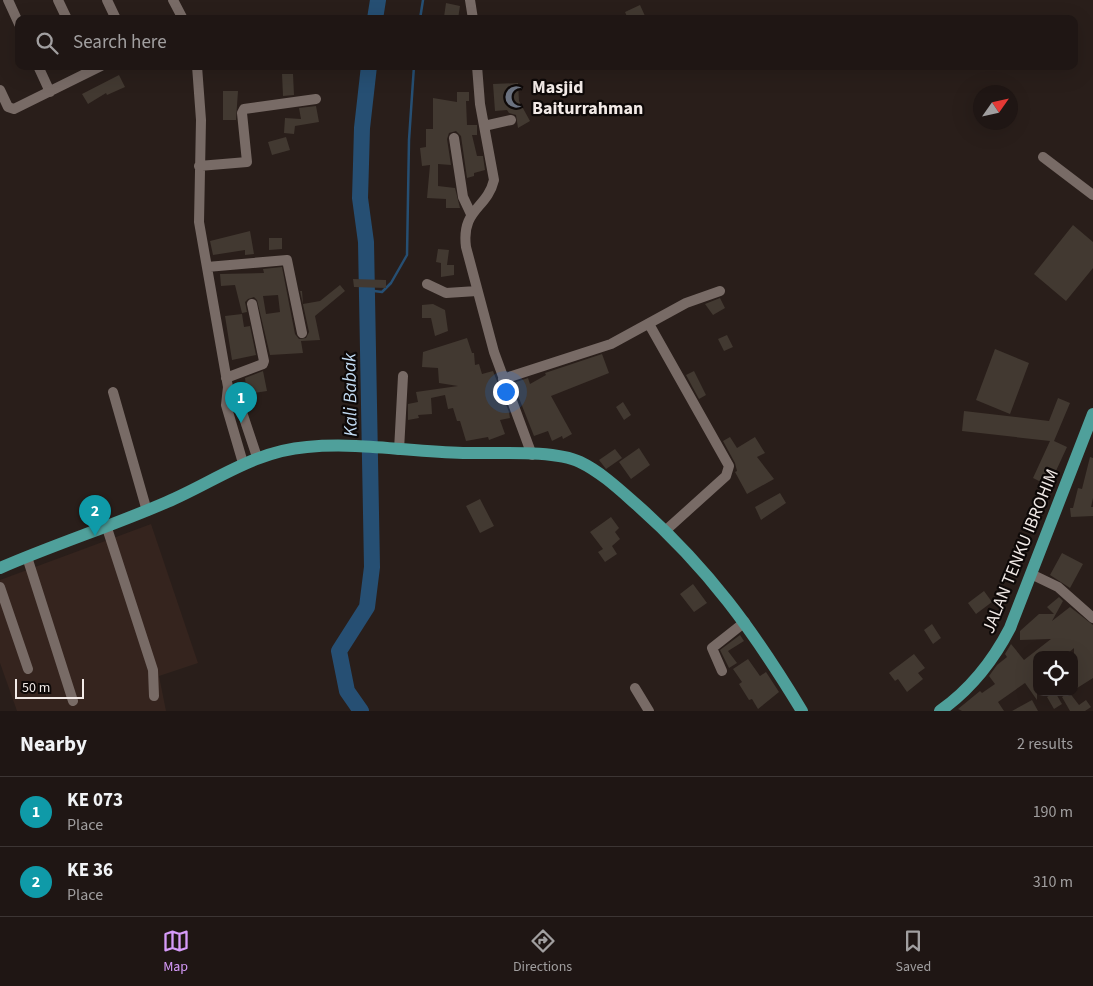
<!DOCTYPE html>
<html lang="en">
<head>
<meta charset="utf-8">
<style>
	:root { --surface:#1f1614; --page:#271f1d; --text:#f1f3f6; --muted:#a19fa0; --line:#3c3534; --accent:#d69bfa }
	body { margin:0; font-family:"Source Sans 3",sans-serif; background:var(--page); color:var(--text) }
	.controls { position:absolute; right:15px; bottom:15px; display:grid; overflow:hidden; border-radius:10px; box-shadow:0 5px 20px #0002 }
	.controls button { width:45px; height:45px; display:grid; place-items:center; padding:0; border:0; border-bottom:1px solid var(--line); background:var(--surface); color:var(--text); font:25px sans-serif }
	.compass { position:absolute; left:973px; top:85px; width:45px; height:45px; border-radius:50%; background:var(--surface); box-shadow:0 5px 20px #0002; rotate:56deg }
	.scale { position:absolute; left:15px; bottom:12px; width:69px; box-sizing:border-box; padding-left:5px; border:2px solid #f2eae7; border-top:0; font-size:14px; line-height:18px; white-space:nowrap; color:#f2eae7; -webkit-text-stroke:4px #0e0908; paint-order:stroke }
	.you { position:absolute; left:505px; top:391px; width:18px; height:18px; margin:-12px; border:4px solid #fff; border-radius:50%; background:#1a73e8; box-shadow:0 0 0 8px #1a73e833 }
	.badge { display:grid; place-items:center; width:32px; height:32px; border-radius:50%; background:var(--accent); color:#fff; font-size:16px; font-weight:700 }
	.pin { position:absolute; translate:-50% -41px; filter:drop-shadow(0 1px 2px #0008) }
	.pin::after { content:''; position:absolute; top:26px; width:18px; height:15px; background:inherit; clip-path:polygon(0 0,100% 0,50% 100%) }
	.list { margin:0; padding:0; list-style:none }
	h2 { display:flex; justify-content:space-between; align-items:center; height:65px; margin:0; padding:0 20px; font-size:21px }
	h2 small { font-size:16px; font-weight:400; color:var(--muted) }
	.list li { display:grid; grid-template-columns:32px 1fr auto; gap:15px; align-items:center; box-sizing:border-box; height:70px; padding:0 20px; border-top:1px solid var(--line) }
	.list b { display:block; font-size:19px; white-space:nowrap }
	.list p { margin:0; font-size:16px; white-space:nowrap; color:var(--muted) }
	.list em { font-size:16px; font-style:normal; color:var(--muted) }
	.icon { flex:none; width:28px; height:28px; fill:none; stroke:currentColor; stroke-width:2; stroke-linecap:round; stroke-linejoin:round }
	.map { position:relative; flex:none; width:1093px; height:711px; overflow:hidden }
	.search { position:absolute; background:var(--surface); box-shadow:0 5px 20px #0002; left:15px; right:15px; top:15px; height:55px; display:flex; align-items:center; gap:12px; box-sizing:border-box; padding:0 18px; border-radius:10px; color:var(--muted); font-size:19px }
	.sheet { height:205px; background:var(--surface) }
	nav { display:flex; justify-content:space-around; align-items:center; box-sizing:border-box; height:70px; border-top:1px solid var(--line); background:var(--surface); font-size:14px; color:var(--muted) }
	nav a { display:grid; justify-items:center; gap:2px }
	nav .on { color:var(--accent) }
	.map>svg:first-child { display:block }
</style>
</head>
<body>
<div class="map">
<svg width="1093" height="711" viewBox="0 0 1093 711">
	<rect width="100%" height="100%" fill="#291e1a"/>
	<path fill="#35241e" d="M151 524 198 663 159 676 166 711H17L0 663V580Z"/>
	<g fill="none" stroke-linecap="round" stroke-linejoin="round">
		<path stroke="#264f73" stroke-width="2.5" d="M420 19 423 0
			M366 290 382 292 391 283 407 255 409 140 414 66"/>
		<path stroke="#264f73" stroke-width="16" d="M375 19 378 0
			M361 711 347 691 339 651 367 607 372 567 366 242 360 198 361 164 362 128 369 66"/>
	</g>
	<path fill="#423931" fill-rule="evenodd" d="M446 3 460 6 458 19 444 17Z
		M640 5 645 16 628 19 625 12Z
		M282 74H293L294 95 283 96Z
		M119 75 125 87 107 95 106 93 88 104 82 94Z
		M518 83 519 101 530 121 518 128 516 115 509 113 507 110 495 111 493 84Z
		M223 91H238L236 120H223Z
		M457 92H469V101H466L467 125H477V135H472L477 156H483L485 170 474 173V176L467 178 461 136 456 131 449 133 447 139 451 165 438 164V186L455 188 460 208H446V199L427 198 430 165 422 166 420 148 426 147V129H433V98L457 102Z
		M316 106 319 122 295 126 294 134 284 133 285 118 301 119 299 108Z
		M286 137 290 150 272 155 268 142Z
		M1073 225 1093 242V268L1066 301 1034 274Z
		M250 231 254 254 245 255V250L213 255 210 241Z
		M269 238H282V249L269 250Z
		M438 249 449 250 447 265H454V275L441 277V263L436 262Z
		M282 267 295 334 299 339 306 338 309 332 300 291H302L303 304 320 301 340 285 345 291 315 316 320 340 301 341 303 353 270 355 257 300 254 297 248 299 245 302 247 312 242 313 235 285 221 286 220 274 264 273 263 269ZM278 295 280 312 266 314 263 296Z
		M353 279 386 280V288L354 287Z
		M720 298 725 308 713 315 705 304Z
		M433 304 445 310 448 331 435 336 431 318H422V305Z
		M242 314 244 327 250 326 256 355 232 360 225 316Z
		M727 335 733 347 724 351 718 339Z
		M467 338 472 353H474L475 365 479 364 482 374 493 371 509 412 510 418 500 420 505 434 489 440 488 437 466 441 460 421H457L453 408 448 409 445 395 431 398 432 414 418 415 419 418 408 420V404L418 402 416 392 458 386 439 383 438 368 422 367 423 352Z
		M995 349 1029 363 1010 414 976 400Z
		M602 354 609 373 551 396 572 434 563 439 562 436 552 441 548 431 534 436 513 383 528 378 530 384 546 375 545 373Z
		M263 371 267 391 247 394 245 378Z
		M694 371 706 395 699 399 686 375Z
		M1058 398 1070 403 1054 441 1067 447 1049 486 1033 478 1050 441 962 431 964 411 1049 421Z
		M623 402 631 415 624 420 616 407Z
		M730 437 737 448 755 437 765 453 757 457 774 479 747 494 735 472 737 471 735 463 723 441Z
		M639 448 650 465 631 479 619 462Z
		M615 449 622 458 606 469 599 460Z
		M1090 457 1093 458V498L1091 507H1093V516L1071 517 1070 508H1073L1078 488 1082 489Z
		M780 493 786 503 761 520 755 507Z
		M480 499 494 526 480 533 466 506Z
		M611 517 619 528 615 532 620 539 612 546 617 554 605 562 598 552 603 549 590 532Z
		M1062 553 1083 564 1070 588 1050 575Z
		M693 584 707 603 694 612 680 594Z
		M984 591 992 602 976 614 968 603Z
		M1059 597 1063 601 1052 621 1070 607 1093 625V678L1074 690V648L1066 655H1037V700L1025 683 998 702 1004 711H962L958 709 980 691 982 693 995 684 989 676 997 665 1007 657 1005 654 1011 644 1024 660 1051 639 1020 640V631L1039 614H1054L1047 607Z
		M932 624 941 638 933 644 924 630Z
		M740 635 744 641 728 651 737 663 729 668 720 650Z
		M914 654 925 668 918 673 923 679 907 692 898 679 895 681 889 673Z
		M748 659 760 676 766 672 779 692 758 709 752 699 749 700 739 684 742 682 733 669Z
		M1055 692 1062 704 1054 709 1047 697Z
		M1069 692 1079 705 1086 700 1091 707 1085 711H1070L1062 697Z
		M1032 700 1038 711H1012Z"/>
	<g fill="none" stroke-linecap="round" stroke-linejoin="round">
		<path stroke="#786b66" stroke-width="10" d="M8 0 19 24
			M58 0 67 19
			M107 0 116 19
			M173 0 183 19
			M470 0 473 19
			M38 66 50 92
			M197 66 201 120 199 222 228 387 226 405 243 463
			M477 66 480 104 494 180C487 209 461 209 466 247L494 352 532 455
			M0 90 8 107 14 109 101 66
			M484 126 511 120
			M454 138 463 197 471 214
			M1043 157 1093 195
			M199 166 247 162 242 113 244 109 316 99
			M207 267 287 260 302 333
			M427 284 446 293 477 291
			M649 324 729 466 726 476 665 531
			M226 378 263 364 264 361 252 304
			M503 379 611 344 686 303 720 291
			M228 387 239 403 257 457
			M113 392 147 511
			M399 450 403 376
			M106 525 153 670 154 696
			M27 557 73 701
			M1031 574 1058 587 1093 618
			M0 587 28 669
			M722 671 712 648 745 622
			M635 688 649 711"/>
		<path stroke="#4fa09b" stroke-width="12" d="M0 568C55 544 112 526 167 502 214 482 254 451 307 447 359 442 411 452 463 453 495 454 553 449 580 462 601 472 620 490 637 505 708 568 753 630 802 711
			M940 711C971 689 993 661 1010 628L1093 414"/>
	</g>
	<defs>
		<symbol id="mosque-bare" viewBox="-9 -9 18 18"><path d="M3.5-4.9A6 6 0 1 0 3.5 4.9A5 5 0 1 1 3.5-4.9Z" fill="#6b7280" stroke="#0e0908" stroke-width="2.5" paint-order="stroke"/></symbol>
	</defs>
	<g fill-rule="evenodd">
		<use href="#mosque-bare" x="500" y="81" width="32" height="32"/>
	</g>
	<g text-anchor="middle" stroke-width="4.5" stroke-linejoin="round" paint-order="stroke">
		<g font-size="18" font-weight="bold" fill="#f2eae7" stroke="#0e0908" text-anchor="start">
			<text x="532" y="93">Masjid<tspan x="532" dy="21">Baiturrahman</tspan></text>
		</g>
		<g font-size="18" fill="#f2eae7" stroke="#0e0908">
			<text transform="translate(1020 551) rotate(-68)" y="6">JALAN TENKU IBROHIM</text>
		</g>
		<g font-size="19" font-style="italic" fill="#c2dbf3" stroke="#0e0908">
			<text transform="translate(349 395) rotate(-91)" y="7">Kali Babak</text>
		</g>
	</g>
</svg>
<div class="controls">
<button><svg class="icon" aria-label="locate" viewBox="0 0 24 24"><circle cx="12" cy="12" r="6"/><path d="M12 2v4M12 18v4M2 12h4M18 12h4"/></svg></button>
</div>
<svg class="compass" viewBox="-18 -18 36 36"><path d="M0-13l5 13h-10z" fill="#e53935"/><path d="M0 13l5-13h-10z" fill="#a19fa0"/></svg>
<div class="scale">50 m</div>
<div class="you"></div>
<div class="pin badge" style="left:241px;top:423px;background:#0f9aa8">1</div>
<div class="pin badge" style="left:95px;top:536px;background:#0f9aa8">2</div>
<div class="search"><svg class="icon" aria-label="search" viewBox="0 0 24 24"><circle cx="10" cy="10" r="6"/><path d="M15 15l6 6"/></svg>Search here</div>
</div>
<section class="sheet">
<h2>Nearby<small>2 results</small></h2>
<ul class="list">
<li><span class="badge" style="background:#0f9aa8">1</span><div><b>KE 073</b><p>Place</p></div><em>190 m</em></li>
<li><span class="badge" style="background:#0f9aa8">2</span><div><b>KE 36</b><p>Place</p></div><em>310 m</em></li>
</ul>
</section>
<nav>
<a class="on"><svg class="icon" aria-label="map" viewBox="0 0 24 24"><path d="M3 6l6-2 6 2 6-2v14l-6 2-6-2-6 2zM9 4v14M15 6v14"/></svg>Map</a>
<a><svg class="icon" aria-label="directions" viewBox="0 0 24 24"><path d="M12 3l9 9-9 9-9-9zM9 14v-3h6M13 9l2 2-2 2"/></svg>Directions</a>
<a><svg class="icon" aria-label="saved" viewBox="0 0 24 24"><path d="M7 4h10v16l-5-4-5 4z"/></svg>Saved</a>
</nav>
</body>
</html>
